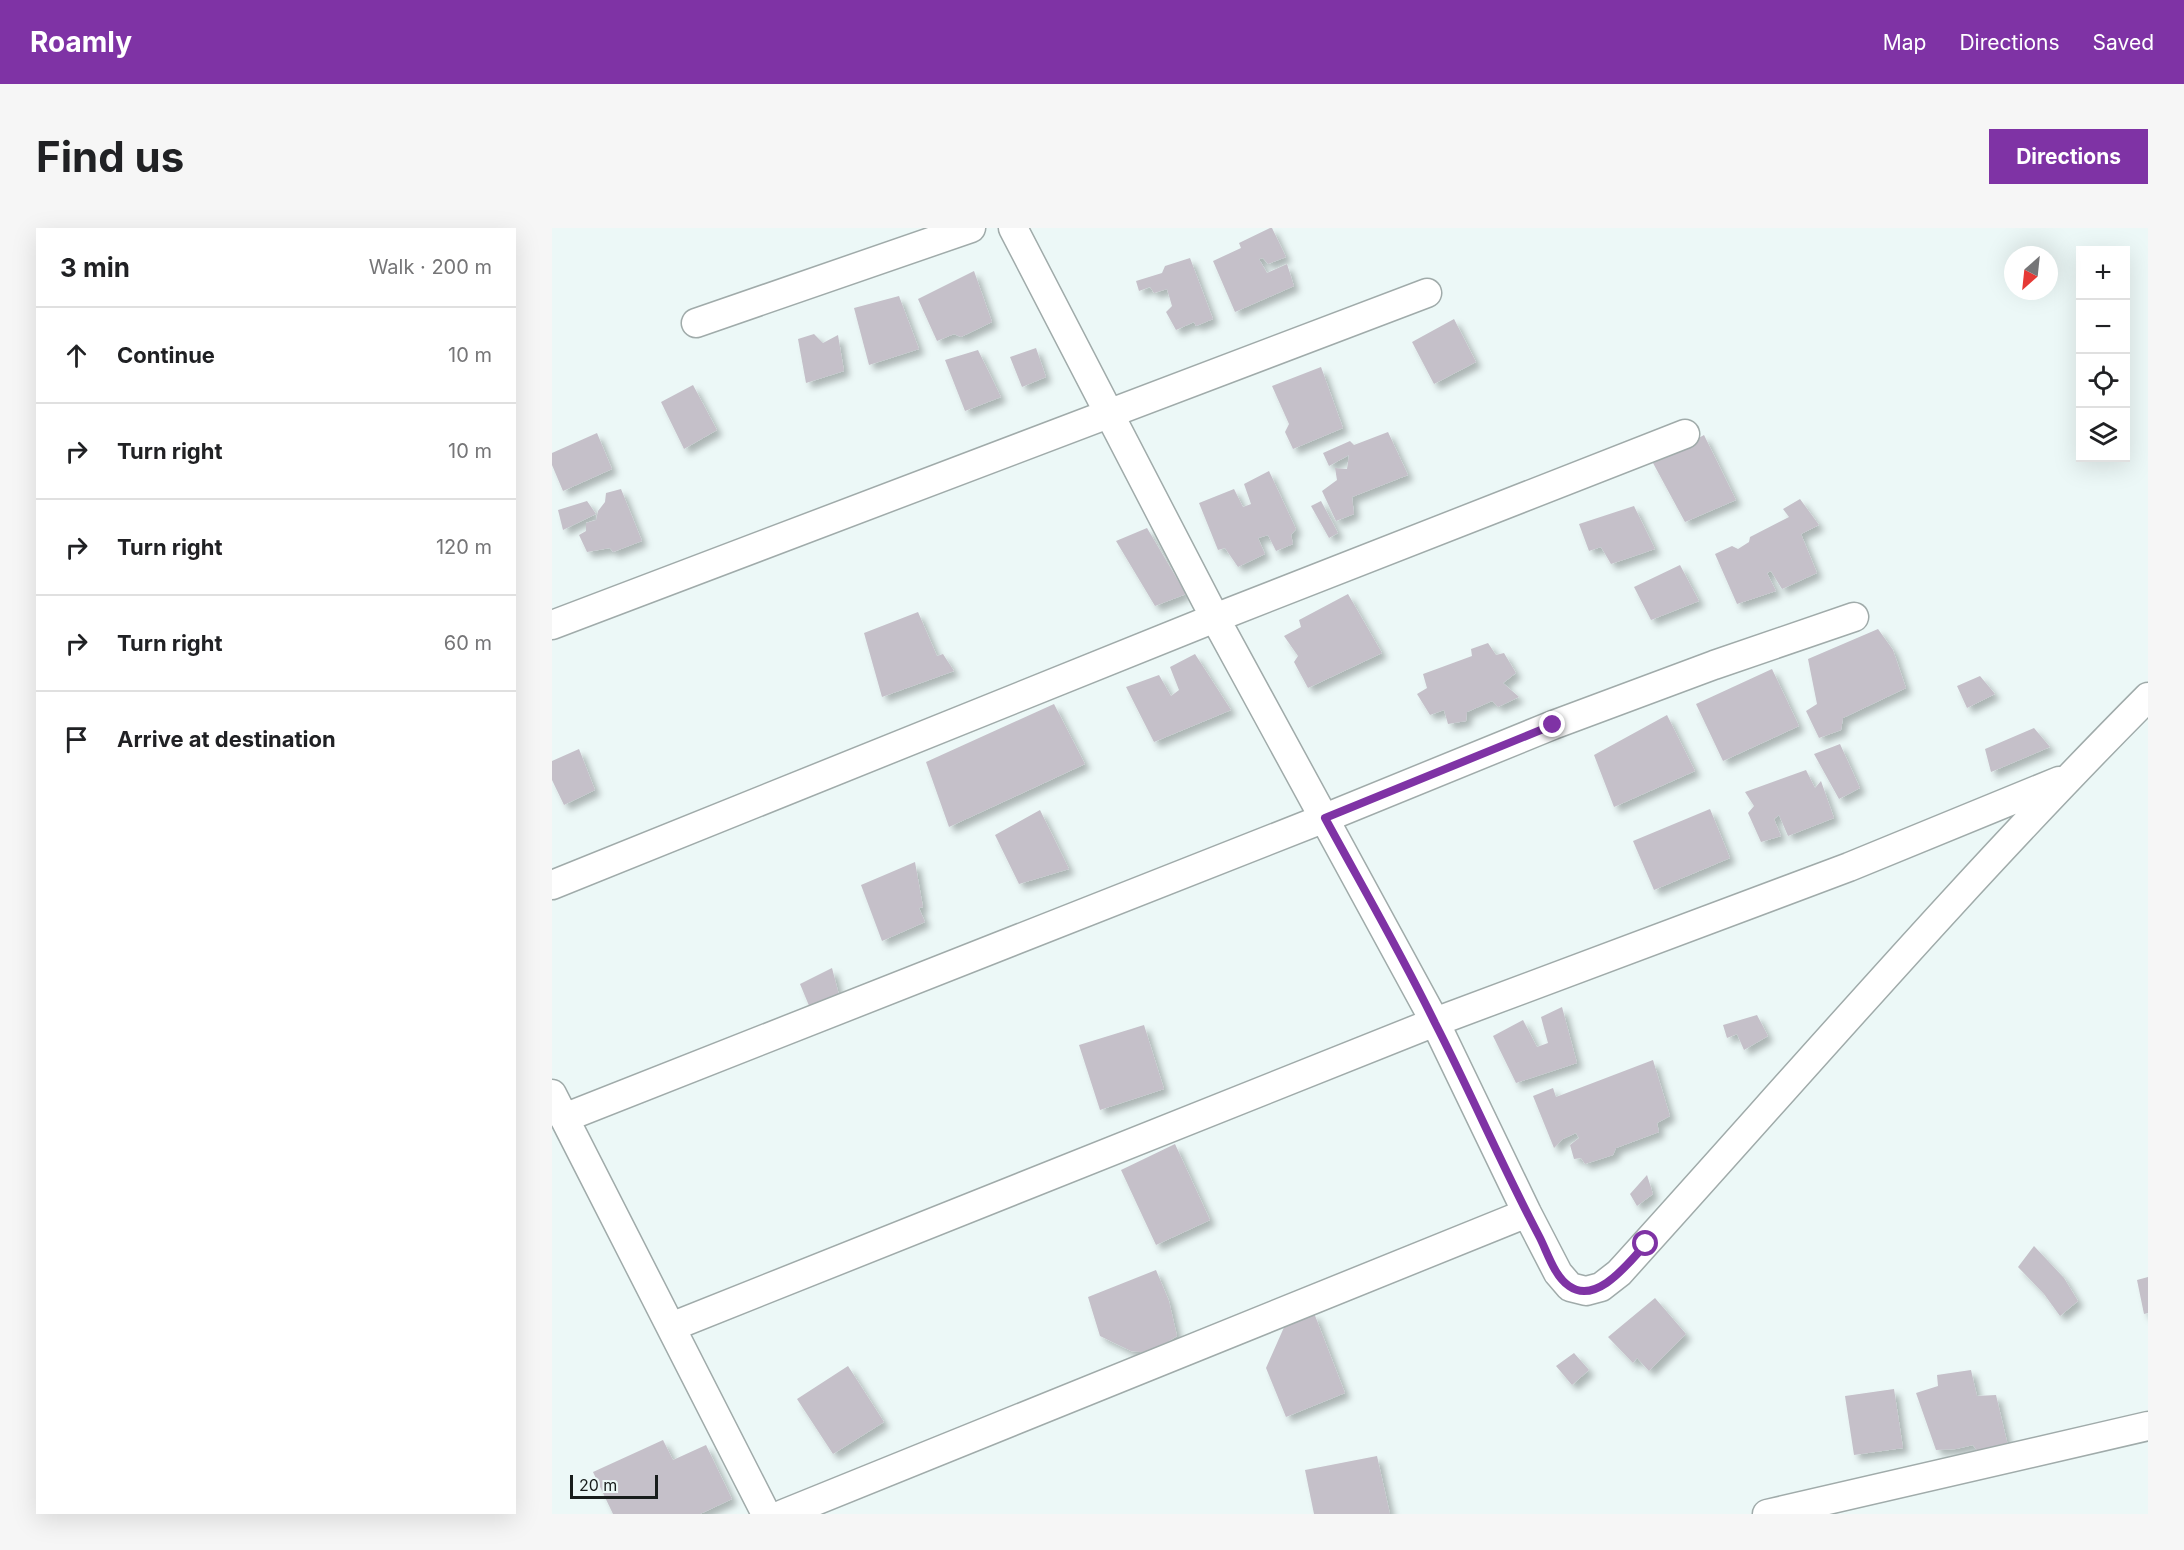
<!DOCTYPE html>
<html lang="en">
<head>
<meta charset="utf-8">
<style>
	:root { --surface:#fff; --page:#f6f6f6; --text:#202124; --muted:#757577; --line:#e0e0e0; --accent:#7f33a5 }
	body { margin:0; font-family:Inter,sans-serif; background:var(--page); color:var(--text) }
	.controls { position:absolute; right:18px; top:18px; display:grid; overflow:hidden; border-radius:0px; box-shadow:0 6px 24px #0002 }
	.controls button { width:54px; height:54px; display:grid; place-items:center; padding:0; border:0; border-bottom:2px solid var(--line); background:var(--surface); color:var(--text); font:30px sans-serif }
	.compass { position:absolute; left:1452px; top:18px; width:54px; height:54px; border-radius:50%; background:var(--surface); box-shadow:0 6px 24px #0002; rotate:207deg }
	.scale { position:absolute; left:18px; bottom:15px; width:88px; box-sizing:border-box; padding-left:6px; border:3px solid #181d1c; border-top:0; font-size:16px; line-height:21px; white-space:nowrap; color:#181d1c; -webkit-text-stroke:4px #ecf8f7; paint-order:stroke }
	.stop { position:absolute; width:18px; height:18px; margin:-14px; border:4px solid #7f33a5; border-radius:50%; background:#fff }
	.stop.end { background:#7f33a5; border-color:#fff; box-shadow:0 2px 6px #0008 }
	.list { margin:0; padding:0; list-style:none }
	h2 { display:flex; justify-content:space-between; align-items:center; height:78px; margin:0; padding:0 24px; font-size:26px }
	h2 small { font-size:20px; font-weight:400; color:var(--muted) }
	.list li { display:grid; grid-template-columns:39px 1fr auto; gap:18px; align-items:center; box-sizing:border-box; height:96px; padding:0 24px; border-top:2px solid var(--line) }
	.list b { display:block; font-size:22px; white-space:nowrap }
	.list em { font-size:20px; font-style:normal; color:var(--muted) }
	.icon { flex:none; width:33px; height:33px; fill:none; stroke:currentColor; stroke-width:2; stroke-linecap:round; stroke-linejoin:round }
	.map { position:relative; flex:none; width:1596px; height:1286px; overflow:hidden; border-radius:0px }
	header { display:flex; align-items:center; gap:36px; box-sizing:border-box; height:84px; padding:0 30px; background:var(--accent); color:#fff }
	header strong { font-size:28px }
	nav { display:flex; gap:33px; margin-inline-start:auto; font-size:21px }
	.intro { display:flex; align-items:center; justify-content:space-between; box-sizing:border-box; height:144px; padding:0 36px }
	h1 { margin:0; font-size:42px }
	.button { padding:15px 27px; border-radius:0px; background:var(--accent); color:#fff; font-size:21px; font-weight:700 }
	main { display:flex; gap:36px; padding:0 36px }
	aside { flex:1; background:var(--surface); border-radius:0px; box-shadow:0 6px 24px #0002 }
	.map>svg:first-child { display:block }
</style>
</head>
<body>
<header>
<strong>Roamly</strong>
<nav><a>Map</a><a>Directions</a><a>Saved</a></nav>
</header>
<div class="intro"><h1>Find us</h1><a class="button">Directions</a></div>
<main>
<aside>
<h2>3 min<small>Walk · 200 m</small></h2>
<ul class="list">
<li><svg class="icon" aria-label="ahead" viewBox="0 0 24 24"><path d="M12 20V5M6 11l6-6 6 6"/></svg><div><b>Continue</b></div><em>10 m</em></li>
<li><svg class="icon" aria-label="right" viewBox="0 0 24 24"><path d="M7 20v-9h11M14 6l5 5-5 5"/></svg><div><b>Turn right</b></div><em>10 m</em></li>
<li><svg class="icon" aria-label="right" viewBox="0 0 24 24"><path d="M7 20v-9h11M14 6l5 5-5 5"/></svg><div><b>Turn right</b></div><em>120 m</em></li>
<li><svg class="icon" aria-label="right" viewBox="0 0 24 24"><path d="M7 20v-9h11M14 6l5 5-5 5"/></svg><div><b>Turn right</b></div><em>60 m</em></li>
<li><svg class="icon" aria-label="arrive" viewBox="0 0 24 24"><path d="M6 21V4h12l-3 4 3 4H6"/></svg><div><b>Arrive at destination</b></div></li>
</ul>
</aside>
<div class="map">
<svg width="1596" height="1286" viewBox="0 0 1596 1286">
	<defs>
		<filter id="shadow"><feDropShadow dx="5.5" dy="5.5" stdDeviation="3" flood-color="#0004"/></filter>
	</defs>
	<rect width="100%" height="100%" fill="#ecf8f7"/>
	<path fill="#c5c0c9" filter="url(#shadow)" d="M718 0H720L734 29 716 36 711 30 707 31 715 45 735 36 742 58 683 84 661 33 689 20 687 15Z
		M638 30 661 91 644 98 642 94 624 102 614 84 620 78 615 61 602 65 598 59 587 63 584 53 610 45 613 38Z
		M422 43 440 94 409 109 402 106 385 113 366 71Z
		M347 68 367 121 317 137 302 80Z
		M902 91 924 134 882 156 860 114Z
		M262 106 271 115 286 107 292 143 254 155 246 111Z
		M484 120 494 149 470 159 458 129Z
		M426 122 449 169 413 183 393 132Z
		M769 139 791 200 741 221 733 204 737 196 720 158Z
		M141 157 165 202 132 221 109 174Z
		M836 204 856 247 800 269 802 286 784 293 770 263 785 252 783 240 795 241 797 227 777 238 771 225 798 213 802 217Z
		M45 205 60 241 11 263 0 237V225Z
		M1152 207 1184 272 1133 294 1101 235Z
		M717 243 744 301 739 307 741 316 724 323 716 307 706 310 713 326 686 339 673 320 666 322 647 275 682 261 691 279 699 276 692 256Z
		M69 261 90 313 61 324 58 320 35 324 27 307 34 303V295L44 292 46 283 53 274 54 265Z
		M1248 271 1267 297 1249 306 1265 345 1230 361 1219 343 1215 345 1224 363 1185 376 1163 326 1180 318 1186 321 1197 314 1198 309 1237 289 1231 281Z
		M35 273 44 286 11 302 6 282Z
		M769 273 786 305 777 310 759 278Z
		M1082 278 1103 321 1059 336 1049 319 1037 323 1027 296Z
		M595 300 634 366 603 378 564 313Z
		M1128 337 1147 373 1099 392 1082 359Z
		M796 366 830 425 756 460 742 434 746 428 732 408 749 399 747 392Z
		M366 384 385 428 391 426 402 443 330 469 312 405Z
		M1326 401 1341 422 1354 460 1291 490 1289 502 1267 510 1254 483 1265 476 1256 431Z
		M936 415 944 427 952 425 964 445 951 455 967 469 946 479 940 473 915 484 914 493 896 496 892 482 878 487 865 466 875 460 871 446 920 428 919 421Z
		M643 426 679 482 602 514 574 459 607 447 619 468 627 462 618 439Z
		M1220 441 1247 498 1171 533 1144 476Z
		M1428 448 1443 466 1415 480 1405 458Z
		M502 476 533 536 397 599 374 534Z
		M1115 487 1143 543 1062 579 1042 527Z
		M1482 500 1498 519 1439 544 1433 521Z
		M1288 516 1308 560 1287 571 1262 526Z
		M27 521 43 562 12 577 0 552V533Z
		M1254 542 1263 560 1269 553 1282 590 1236 608 1227 587 1222 591 1229 608 1209 614 1196 585 1202 578 1193 564Z
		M1158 581 1178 630 1102 662 1081 613Z
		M488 582 517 641 467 656 443 607Z
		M363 634 371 679 367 680 373 694 330 713 309 657Z
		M280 740 287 767 258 780 248 756Z
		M1010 779 1025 835 964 855 941 808 971 792 985 819 996 815 989 789Z
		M1205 787 1216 808 1192 822 1185 806 1175 810 1171 797Z
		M592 797 612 861 548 882 527 817Z
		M1101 832 1118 888 1105 895 1107 904 1064 920 1061 927 1033 936 1029 930 1022 931 1018 917 1027 910 1024 905 1011 911 1002 920 981 868 1001 860 1004 869Z
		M623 916 658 992 604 1017 569 942Z
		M1095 947 1101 966 1085 978 1078 966Z
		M1482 1018 1512 1050 1526 1073 1508 1088 1492 1066 1466 1039Z
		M604 1042 617 1073 625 1108 598 1125 579 1123 548 1108 536 1069Z
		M1596 1049V1085L1592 1086 1585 1052Z
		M1103 1070 1134 1106 1097 1143 1085 1130 1081 1135 1056 1109Z
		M762 1085 793 1165 734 1189 714 1140 733 1097Z
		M1022 1125 1037 1142 1020 1157 1004 1138Z
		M296 1138 332 1194 281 1226 245 1171Z
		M1419 1142 1425 1168 1444 1167 1457 1222 1429 1228 1421 1217 1404 1221 1384 1222 1364 1165 1386 1158 1385 1147Z
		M1342 1161 1351 1220 1302 1227 1293 1168Z
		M111 1212 121 1232 154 1217 180 1271 148 1286H61L41 1244Z
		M825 1228 838 1286H762L753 1242Z"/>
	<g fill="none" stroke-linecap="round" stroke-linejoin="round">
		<defs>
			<path id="minor" d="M461 0 663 390 883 794 975 985 1006 1045 1018 1059 1034 1063 1049 1059 1067 1045C1242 852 1412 654 1596 469
				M144 95 419 0
				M0 397 875 65
				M0 657 663 390 1133 206
				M0 866 214 1286
				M12 890 773 590 1001 497 1162 437 1302 389
				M119 1099 883 794 1297 639 1507 553
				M231 1286 975 985
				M1215 1286 1596 1198"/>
		</defs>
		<use href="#minor" stroke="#a0abaa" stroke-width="31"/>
		<use href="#minor" stroke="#fff" stroke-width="28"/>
	</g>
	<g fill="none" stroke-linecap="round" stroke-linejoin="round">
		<path stroke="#7f33a5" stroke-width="8" d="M1001 497 773 590C810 658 849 725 883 795 919 865 950 938 987 1008 995 1023 1002 1048 1017 1058 1045 1078 1078 1033 1094 1016"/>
	</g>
</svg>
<div class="controls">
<button>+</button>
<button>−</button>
<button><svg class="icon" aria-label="locate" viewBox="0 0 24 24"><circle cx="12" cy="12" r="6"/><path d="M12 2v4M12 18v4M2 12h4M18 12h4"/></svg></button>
<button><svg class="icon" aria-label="layers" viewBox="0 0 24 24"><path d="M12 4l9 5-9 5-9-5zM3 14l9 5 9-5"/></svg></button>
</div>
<svg class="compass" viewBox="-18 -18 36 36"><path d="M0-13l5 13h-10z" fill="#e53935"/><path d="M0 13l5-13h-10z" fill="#757577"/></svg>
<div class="scale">20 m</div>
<div class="stop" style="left:1094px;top:1016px"></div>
<div class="stop end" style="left:1001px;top:497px"></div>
</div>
</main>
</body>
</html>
